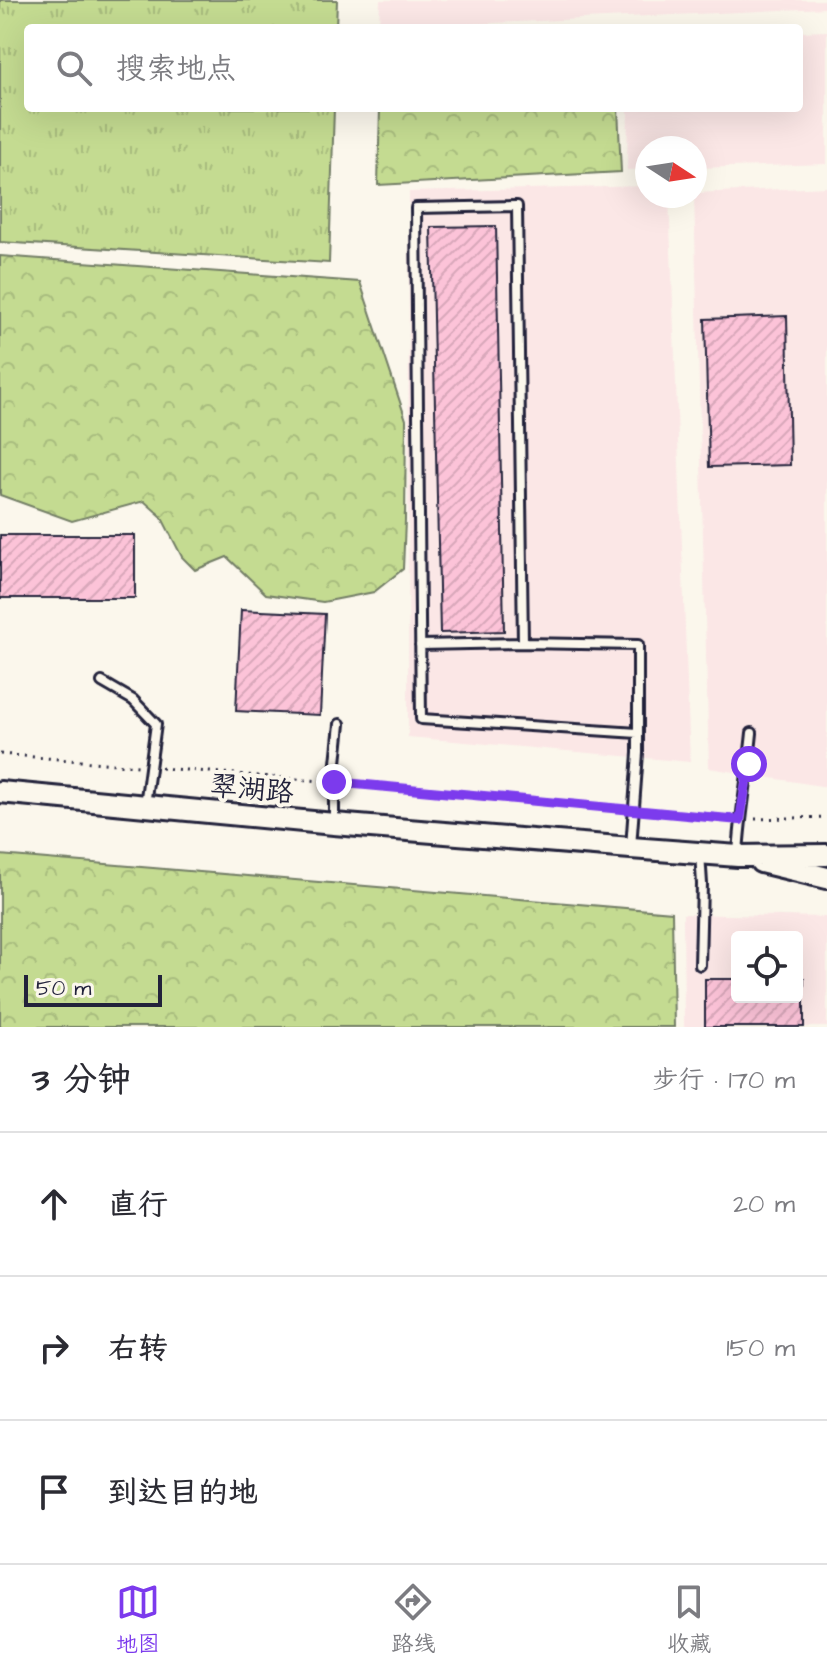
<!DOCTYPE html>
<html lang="zh">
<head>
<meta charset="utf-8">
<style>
	:root { --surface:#fff; --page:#f7f7f7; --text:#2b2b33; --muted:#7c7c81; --line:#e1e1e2; --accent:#7c3aed }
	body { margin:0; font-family:"Architects Daughter","LXGW WenKai TC",sans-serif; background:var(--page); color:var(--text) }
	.controls { position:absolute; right:24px; bottom:24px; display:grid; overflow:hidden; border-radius:8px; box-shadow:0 8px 32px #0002 }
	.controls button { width:72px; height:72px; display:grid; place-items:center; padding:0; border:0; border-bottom:2px solid var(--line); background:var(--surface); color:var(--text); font:40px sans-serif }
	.compass { position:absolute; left:635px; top:136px; width:72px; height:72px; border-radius:50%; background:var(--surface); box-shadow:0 8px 32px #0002; rotate:102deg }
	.scale { position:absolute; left:24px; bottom:20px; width:138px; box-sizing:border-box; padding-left:8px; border:4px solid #22223b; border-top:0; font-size:22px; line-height:28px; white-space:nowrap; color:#22223b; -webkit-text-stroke:6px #fbf7ec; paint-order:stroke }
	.stop { position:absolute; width:24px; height:24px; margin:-18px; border:6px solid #7c3aed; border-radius:50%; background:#fff }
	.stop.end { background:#7c3aed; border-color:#fff; box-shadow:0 2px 8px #0008 }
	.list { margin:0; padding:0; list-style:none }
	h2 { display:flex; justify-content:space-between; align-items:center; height:104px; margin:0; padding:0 32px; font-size:34px }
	h2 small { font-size:26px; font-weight:400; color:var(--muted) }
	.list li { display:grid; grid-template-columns:52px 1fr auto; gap:24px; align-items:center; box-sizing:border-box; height:144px; padding:0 32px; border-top:2px solid var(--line) }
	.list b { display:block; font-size:30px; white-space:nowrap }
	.list em { font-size:26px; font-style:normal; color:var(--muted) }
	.icon { flex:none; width:44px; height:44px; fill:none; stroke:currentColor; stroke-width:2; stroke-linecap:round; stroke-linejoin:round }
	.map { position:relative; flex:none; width:827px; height:1027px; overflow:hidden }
	.search { position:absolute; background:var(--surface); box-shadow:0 8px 32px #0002; left:24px; right:24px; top:24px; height:88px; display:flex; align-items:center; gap:20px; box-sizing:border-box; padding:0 28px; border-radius:8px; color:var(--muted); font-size:30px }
	.sheet { height:536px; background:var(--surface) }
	nav { display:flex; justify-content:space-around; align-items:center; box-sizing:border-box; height:112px; border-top:2px solid var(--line); background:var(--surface); font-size:22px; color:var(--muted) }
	nav a { display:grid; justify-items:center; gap:4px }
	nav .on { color:var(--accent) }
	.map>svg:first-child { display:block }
</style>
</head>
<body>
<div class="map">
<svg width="827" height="1027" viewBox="0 0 827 1027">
	<defs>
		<pattern id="forest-crowns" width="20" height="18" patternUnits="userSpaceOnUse" patternTransform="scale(2)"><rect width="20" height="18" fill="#c4db91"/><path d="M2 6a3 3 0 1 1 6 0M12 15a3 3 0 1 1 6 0" fill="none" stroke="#a8bc7e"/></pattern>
		<pattern id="park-tufts" width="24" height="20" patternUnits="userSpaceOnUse" patternTransform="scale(2)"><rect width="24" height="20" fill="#c4db91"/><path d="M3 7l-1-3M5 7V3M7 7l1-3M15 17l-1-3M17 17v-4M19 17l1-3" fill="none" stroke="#a8bc7e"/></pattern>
		<pattern id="building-hatch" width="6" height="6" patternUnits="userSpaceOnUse" patternTransform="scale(2)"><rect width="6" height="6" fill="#fcc3d8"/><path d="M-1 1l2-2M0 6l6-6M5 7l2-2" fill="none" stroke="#d8a7ba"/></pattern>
	</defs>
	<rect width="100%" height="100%" fill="#fbf7ec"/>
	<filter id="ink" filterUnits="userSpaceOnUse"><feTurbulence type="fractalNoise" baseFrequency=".0125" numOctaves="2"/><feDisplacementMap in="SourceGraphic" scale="16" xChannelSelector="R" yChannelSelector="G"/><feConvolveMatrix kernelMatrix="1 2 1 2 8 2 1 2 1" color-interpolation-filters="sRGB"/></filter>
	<g filter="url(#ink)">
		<path fill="#fbe7e6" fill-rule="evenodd" d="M380 0H827V8L379 28Z
			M827 31V164L695 168V148H647V169L627 170 628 108H799V32Z
			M647 186V196H669L690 762 408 737 409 192Z
			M827 187V787L709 768 694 196 695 193Z
			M683 914 827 917V1027H684ZM737 937H797V997H737Z"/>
		<path fill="url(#forest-crowns)" stroke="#737e66" stroke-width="2" d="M380 108H618L621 172 378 185Z
			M0 256 360 282 406 420 405 520 403 569 374 592 323 602 266 594 227 557 195 570 182 557 161 516 144 501 72 521 0 495Z
			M0 855 672 912 674 1027H0Z"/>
		<path fill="url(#park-tufts)" stroke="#737e66" stroke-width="2" d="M0 0H337L336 28H28V108H334L329 263 0 242Z"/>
		<path fill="url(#building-hatch)" stroke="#22223b" stroke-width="2" d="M496 226 504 631 440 633 431 227Z
			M787 316 790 465 709 467 705 319Z
			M0 535H135V598H0Z
			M241 610 325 614 320 715 236 711Z
			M705 979H737V997H797V979H804V1027H705Z"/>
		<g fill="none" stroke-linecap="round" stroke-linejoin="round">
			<defs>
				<path id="service" d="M523 643 517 206 416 208 421 719 638 733
					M420 645 523 643 638 645V753L631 847
					M102 682 133 700 156 724 145 805
					M334 823V782L340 724
					M700 853 702 884 700 965
					M738 855C740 814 748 774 752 733"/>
				<path id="tertiary" d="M0 792 334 824 631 848 738 856 827 855
					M761 862 827 878"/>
			</defs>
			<use href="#service" stroke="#22223b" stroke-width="14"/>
			<use href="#tertiary" stroke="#22223b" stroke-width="26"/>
			<path stroke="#22223b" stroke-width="3" stroke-dasharray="2 6" stroke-linecap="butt" d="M0 754 138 766
				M161 768 321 781
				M349 783 620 808
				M647 810 727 818
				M755 819 827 817"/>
			<use href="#service" stroke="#fbf7ec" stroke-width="8"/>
			<use href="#tertiary" stroke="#fbf7ec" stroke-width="20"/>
		</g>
	</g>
	<g fill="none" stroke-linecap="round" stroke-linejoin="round" filter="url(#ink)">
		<path stroke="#7c3aed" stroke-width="10" d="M334 782 740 820 749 764"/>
	</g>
	<g text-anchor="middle" stroke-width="8" stroke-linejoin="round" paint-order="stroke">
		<g font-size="28" fill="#22223b" stroke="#fbf7ec">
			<text transform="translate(252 788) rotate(5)" y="10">翠湖路</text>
		</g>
	</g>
</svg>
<div class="controls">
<button><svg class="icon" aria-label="locate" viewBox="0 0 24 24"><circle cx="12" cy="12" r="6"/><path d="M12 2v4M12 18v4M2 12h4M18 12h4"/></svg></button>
</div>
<svg class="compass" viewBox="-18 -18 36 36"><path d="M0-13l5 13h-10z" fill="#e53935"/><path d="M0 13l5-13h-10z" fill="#7c7c81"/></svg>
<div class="scale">50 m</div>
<div class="stop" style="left:749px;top:764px"></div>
<div class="stop end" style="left:334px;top:782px"></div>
<div class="search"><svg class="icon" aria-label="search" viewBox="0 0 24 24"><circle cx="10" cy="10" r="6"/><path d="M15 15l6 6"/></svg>搜索地点</div>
</div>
<section class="sheet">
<h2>3 分钟<small>步行 · 170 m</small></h2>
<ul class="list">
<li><svg class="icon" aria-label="ahead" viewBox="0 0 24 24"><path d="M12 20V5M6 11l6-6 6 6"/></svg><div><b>直行</b></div><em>20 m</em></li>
<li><svg class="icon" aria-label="right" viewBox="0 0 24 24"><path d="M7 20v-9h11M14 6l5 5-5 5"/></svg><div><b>右转</b></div><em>150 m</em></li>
<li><svg class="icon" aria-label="arrive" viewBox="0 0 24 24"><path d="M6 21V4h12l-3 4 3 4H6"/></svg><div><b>到达目的地</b></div></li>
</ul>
</section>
<nav>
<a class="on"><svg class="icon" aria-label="map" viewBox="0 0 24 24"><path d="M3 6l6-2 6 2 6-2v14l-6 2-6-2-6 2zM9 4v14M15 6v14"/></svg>地图</a>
<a><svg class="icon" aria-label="directions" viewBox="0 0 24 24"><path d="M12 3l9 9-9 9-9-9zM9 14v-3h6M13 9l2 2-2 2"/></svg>路线</a>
<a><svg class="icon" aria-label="saved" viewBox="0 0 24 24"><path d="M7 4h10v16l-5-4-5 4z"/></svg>收藏</a>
</nav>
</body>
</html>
